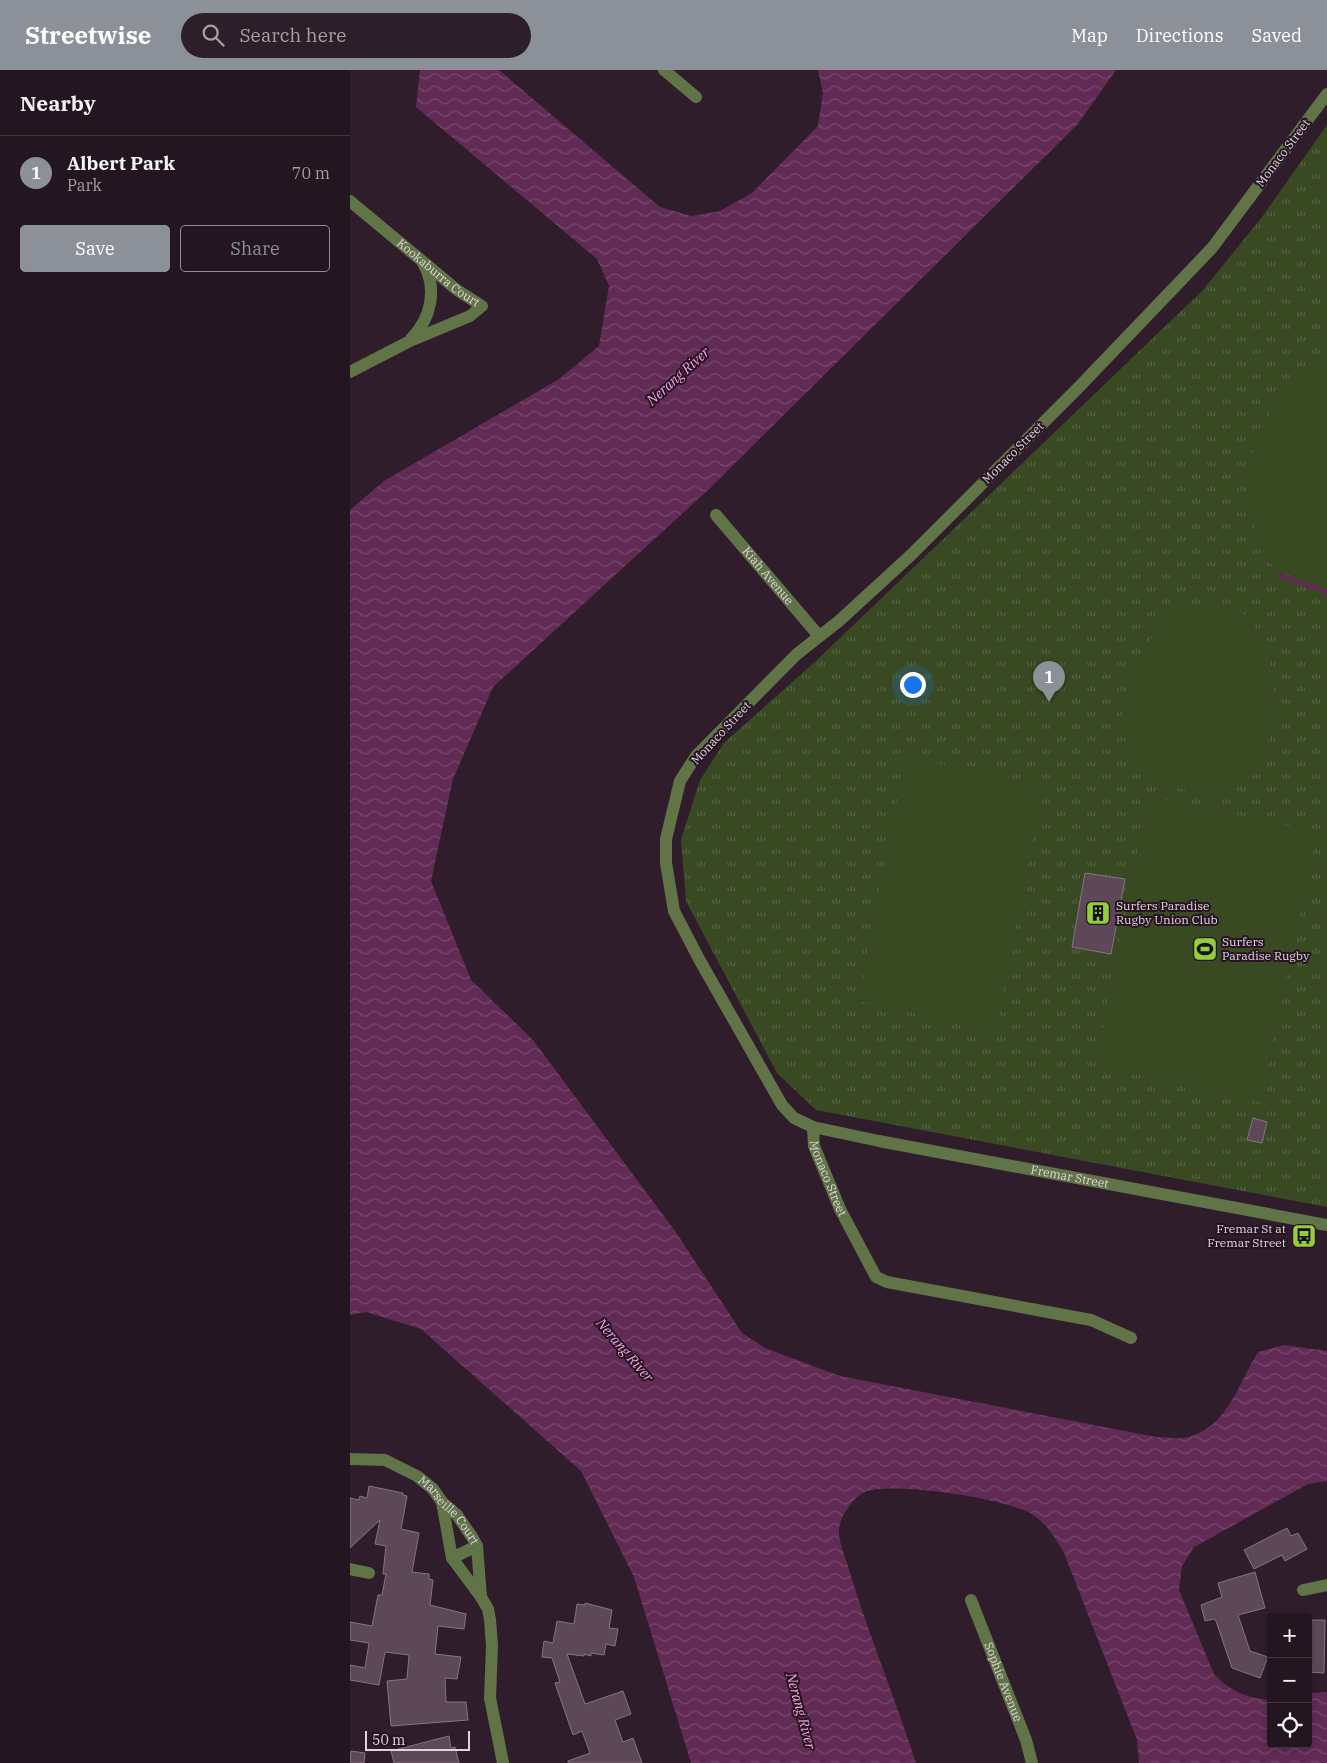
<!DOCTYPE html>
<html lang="en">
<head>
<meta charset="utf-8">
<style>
	:root { --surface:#241620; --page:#2c1f29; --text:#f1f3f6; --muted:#a39fa5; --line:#41353e; --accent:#8c9099 }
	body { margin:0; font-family:"IBM Plex Serif",serif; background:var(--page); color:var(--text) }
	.controls { position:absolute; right:15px; bottom:15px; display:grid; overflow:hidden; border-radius:5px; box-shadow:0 2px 8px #0003 }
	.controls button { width:45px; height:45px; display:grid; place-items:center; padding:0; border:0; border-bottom:1px solid var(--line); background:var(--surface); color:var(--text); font:25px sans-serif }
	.scale { position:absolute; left:15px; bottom:12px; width:105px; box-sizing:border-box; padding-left:5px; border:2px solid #e1d4dd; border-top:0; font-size:14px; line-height:18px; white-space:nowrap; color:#e1d4dd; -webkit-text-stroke:4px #261422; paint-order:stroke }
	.you { position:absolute; left:562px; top:614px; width:18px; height:18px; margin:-12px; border:4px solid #fff; border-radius:50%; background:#1a73e8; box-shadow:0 0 0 8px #1a73e833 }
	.badge { display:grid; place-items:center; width:32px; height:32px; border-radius:50%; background:var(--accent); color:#fff; font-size:16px; font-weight:700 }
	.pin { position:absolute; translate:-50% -41px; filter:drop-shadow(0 1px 2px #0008) }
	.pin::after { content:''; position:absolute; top:26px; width:18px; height:15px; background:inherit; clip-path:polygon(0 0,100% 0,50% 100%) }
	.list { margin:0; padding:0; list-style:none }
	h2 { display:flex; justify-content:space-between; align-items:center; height:65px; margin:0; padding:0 20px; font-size:21px }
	h2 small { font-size:16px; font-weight:400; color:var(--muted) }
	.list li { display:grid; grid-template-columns:32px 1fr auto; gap:15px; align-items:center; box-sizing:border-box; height:75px; padding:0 20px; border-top:1px solid var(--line) }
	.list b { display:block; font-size:19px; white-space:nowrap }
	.list p { margin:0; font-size:16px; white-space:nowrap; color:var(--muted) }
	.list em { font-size:16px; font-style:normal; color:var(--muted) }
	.actions { display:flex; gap:10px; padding:15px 20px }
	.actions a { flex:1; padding:11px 0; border:1px solid var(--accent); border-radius:5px; text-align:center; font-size:18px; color:var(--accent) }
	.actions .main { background:var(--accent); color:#fff }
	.icon { flex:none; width:28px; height:28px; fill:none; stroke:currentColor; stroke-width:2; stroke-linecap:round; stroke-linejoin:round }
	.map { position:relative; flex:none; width:977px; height:1693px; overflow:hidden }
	header { display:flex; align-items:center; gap:30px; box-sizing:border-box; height:70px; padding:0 25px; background:var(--accent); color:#fff }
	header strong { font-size:24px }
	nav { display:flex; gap:28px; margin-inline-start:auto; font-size:18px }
	.search { width:350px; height:45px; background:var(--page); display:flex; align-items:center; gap:12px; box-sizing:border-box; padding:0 18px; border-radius:28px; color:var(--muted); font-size:19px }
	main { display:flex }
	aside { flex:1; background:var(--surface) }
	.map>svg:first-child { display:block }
</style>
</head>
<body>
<header>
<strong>Streetwise</strong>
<div class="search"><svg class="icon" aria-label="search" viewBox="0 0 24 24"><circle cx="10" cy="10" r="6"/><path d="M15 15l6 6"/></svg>Search here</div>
<nav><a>Map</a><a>Directions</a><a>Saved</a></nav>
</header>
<main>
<aside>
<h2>Nearby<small></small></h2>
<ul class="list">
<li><span class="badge">1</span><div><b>Albert Park</b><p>Park</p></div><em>70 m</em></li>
</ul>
<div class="actions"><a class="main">Save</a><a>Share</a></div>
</aside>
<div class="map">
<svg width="977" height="1693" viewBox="0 0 977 1693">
	<defs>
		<pattern id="park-tufts" width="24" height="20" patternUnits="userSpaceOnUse" patternTransform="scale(1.25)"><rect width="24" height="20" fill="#394a23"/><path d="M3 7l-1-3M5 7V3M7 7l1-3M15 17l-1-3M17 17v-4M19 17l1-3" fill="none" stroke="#556342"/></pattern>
		<pattern id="water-waves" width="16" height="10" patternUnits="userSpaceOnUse" patternTransform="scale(1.25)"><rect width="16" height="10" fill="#612b56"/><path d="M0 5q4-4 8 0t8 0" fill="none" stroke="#77496e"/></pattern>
	</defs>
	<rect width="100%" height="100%" fill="#301d2b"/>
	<path fill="url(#park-tufts)" d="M977 55V1137L466 1040 427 1003 336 831 331 770 350 710 374 673 467 590 853 220 912 147Z"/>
	<path fill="#394a23" d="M977 289V510C964 509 932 505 922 495 900 474 895 410 903 382 910 362 920 341 933 324 943 310 962 298 977 289Z
		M860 533 878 534 900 548 916 579 923 608 926 643 916 678 901 701 882 718 850 723 803 713 780 690 774 658 773 626 785 595 802 567 828 540Z
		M555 687 693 715 646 961 509 931Z
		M798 726 967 762 910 1032 746 995Z"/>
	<path fill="url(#water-waves)" d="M70 0H149L310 137 341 146 370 141 402 123 468 56 473 23 468 0H766L727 55 358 420 143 617 103 709 81 811 121 910 183 970 325 1161 392 1263 415 1278 490 1306 806 1367C815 1367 825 1369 834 1368 877 1360 888 1314 908 1282L934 1275 977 1281V1411L958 1414 844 1477 832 1496 829 1520 864 1604C881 1622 897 1628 921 1630V1674H958V1623L977 1622V1693H789L787 1670 714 1483C705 1468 696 1452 680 1443 653 1428 546 1412 517 1421 504 1426 490 1446 489 1459 488 1472 496 1488 499 1500 519 1565 545 1628 566 1693H341L284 1507 231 1401 71 1259 16 1242 0 1245V440L34 411 209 309 249 276 259 216 247 189 66 37Z"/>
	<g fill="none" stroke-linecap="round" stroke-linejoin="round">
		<path stroke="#612b56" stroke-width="4.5" d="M930 505 977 522"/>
	</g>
	<path fill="#5d4857" stroke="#897282" d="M735 803 775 809 761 884 722 877Z
		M903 1048 917 1052 912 1073 897 1070Z
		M19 1416 53 1423V1425L57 1426 51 1459 69 1463 62 1502 79 1504V1509L83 1510 80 1535 116 1544 114 1559 88 1556 85 1584 111 1587 107 1609 95 1608 96 1632H116L118 1650 41 1656 37 1611 57 1609 59 1585 35 1582 29 1615 0 1610V1595L15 1598 19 1573 0 1570V1552L22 1556 28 1525H32L36 1504H33L36 1476 25 1474 30 1450 0 1478V1428L9 1430 10 1426 17 1428Z
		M937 1458 941 1466 948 1463 957 1479 935 1491 932 1485 904 1499 894 1480Z
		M905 1502 915 1538 888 1545 900 1581 918 1587 910 1608 882 1598 866 1551 864 1549 855 1551 851 1535 872 1527 868 1513Z
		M235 1533 262 1540 259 1558 268 1559 265 1576 256 1574 254 1585 241 1583V1586L234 1584V1586L217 1584 235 1634 273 1621 281 1644 265 1650 273 1672 283 1668 292 1693H218V1691L240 1683 232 1661 223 1665 205 1613 210 1612 202 1588 192 1587 194 1571 203 1573 207 1551 224 1554 227 1534 235 1535Z
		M960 1550H975L974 1603 958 1602Z
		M99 1666 101 1678 105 1677 109 1693H44L41 1681Z
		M1 1681 15 1683 14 1693H0Z"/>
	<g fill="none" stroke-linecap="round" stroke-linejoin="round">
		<g stroke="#607448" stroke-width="12">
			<path d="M314 0 346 27"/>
			<path id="s1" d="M977 24 862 178 729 317 561 485 489 551 447 584 346 686 330 711 316 769V793L324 841 349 889 432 1035 444 1048 463 1057 529 1071 977 1155"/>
			<path id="s2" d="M0 131 107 220 132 236 120 246 60 271 0 302"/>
			<path d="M61 269C81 249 88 218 73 193"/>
			<path id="s3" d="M366 445 469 566"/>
			<path id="s4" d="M463 1057 464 1076 490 1139 526 1207 537 1212 741 1250 781 1268"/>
			<path id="s5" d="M0 1389 35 1390 67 1406 83 1419 92 1432 107 1445 122 1467 127 1476 131 1527 138 1539 140 1550 142 1575 140 1628 153 1693"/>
			<path d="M92 1432 102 1488 131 1527"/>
			<path d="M102 1488 127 1476"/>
			<path d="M0 1499 19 1503"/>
			<path d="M953 1520 977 1515"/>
			<path id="s6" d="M621 1530 676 1670 682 1693"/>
		</g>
	</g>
	<defs>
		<symbol id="building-square" viewBox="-11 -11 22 22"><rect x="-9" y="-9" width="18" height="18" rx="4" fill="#94cc3c" stroke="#261422"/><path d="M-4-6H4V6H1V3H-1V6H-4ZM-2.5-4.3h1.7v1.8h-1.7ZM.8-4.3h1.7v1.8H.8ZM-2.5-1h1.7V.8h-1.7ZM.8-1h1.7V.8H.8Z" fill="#111"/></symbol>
		<symbol id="stadium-square" viewBox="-11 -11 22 22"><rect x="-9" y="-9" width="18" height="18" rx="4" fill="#94cc3c" stroke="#261422"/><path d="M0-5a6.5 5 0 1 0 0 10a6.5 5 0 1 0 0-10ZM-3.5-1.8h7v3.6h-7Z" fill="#111"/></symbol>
		<symbol id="bus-square" viewBox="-11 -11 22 22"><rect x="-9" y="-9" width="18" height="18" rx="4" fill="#94cc3c" stroke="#261422"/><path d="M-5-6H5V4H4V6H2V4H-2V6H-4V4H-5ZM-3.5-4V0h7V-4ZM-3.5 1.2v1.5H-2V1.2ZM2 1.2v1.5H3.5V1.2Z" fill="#111"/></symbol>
	</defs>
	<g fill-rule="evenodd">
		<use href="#building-square" x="734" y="829" width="28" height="28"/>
		<use href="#stadium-square" x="841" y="865" width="28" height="28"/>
		<use href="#bus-square" x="940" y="1152" width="28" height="28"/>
	</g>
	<g text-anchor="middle" stroke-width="4" stroke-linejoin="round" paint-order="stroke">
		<g font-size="12" fill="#e1d4dd" stroke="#261422">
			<text transform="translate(933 83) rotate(-53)" y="4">Monaco Street</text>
			<text dy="4" stroke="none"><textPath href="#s2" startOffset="114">Kookaburra Court</textPath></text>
			<text transform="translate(663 383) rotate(-45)" y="4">Monaco Street</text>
			<text dy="4" stroke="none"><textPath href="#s3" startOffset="80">Kiah Avenue</textPath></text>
			<text transform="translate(371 663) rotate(-47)" y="4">Monaco Street</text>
			<text dy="4" stroke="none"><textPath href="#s1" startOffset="1601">Fremar Street</textPath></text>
			<text dy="4" stroke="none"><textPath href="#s4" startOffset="54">Monaco Street</textPath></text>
			<text dy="4" stroke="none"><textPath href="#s5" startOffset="118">Marseille Court</textPath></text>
			<text dy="4" stroke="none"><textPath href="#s6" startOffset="88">Sophie Avenue</textPath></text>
		</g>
		<g font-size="12" fill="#e1d4dd" stroke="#261422" text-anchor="start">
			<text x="766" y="840">Surfers Paradise<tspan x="766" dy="14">Rugby Union Club</tspan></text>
			<text x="872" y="876">Surfers<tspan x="872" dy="14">Paradise Rugby</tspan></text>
			<text x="936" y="1163" text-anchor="end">Fremar St at<tspan x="936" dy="14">Fremar Street</tspan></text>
		</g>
		<g font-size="14" font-style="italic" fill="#fba7e7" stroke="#261422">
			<text transform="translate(328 306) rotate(-42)" y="5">Nerang River</text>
			<text transform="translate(275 1280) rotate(49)" y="5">Nerang River</text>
			<text transform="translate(451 1641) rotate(75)" y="5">Nerang River</text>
		</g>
	</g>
</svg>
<div class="controls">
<button>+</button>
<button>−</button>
<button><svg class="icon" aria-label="locate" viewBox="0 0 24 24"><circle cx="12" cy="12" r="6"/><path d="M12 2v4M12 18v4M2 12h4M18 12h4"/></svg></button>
</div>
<div class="scale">50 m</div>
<div class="you"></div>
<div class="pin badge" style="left:699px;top:632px">1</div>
</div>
</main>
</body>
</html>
